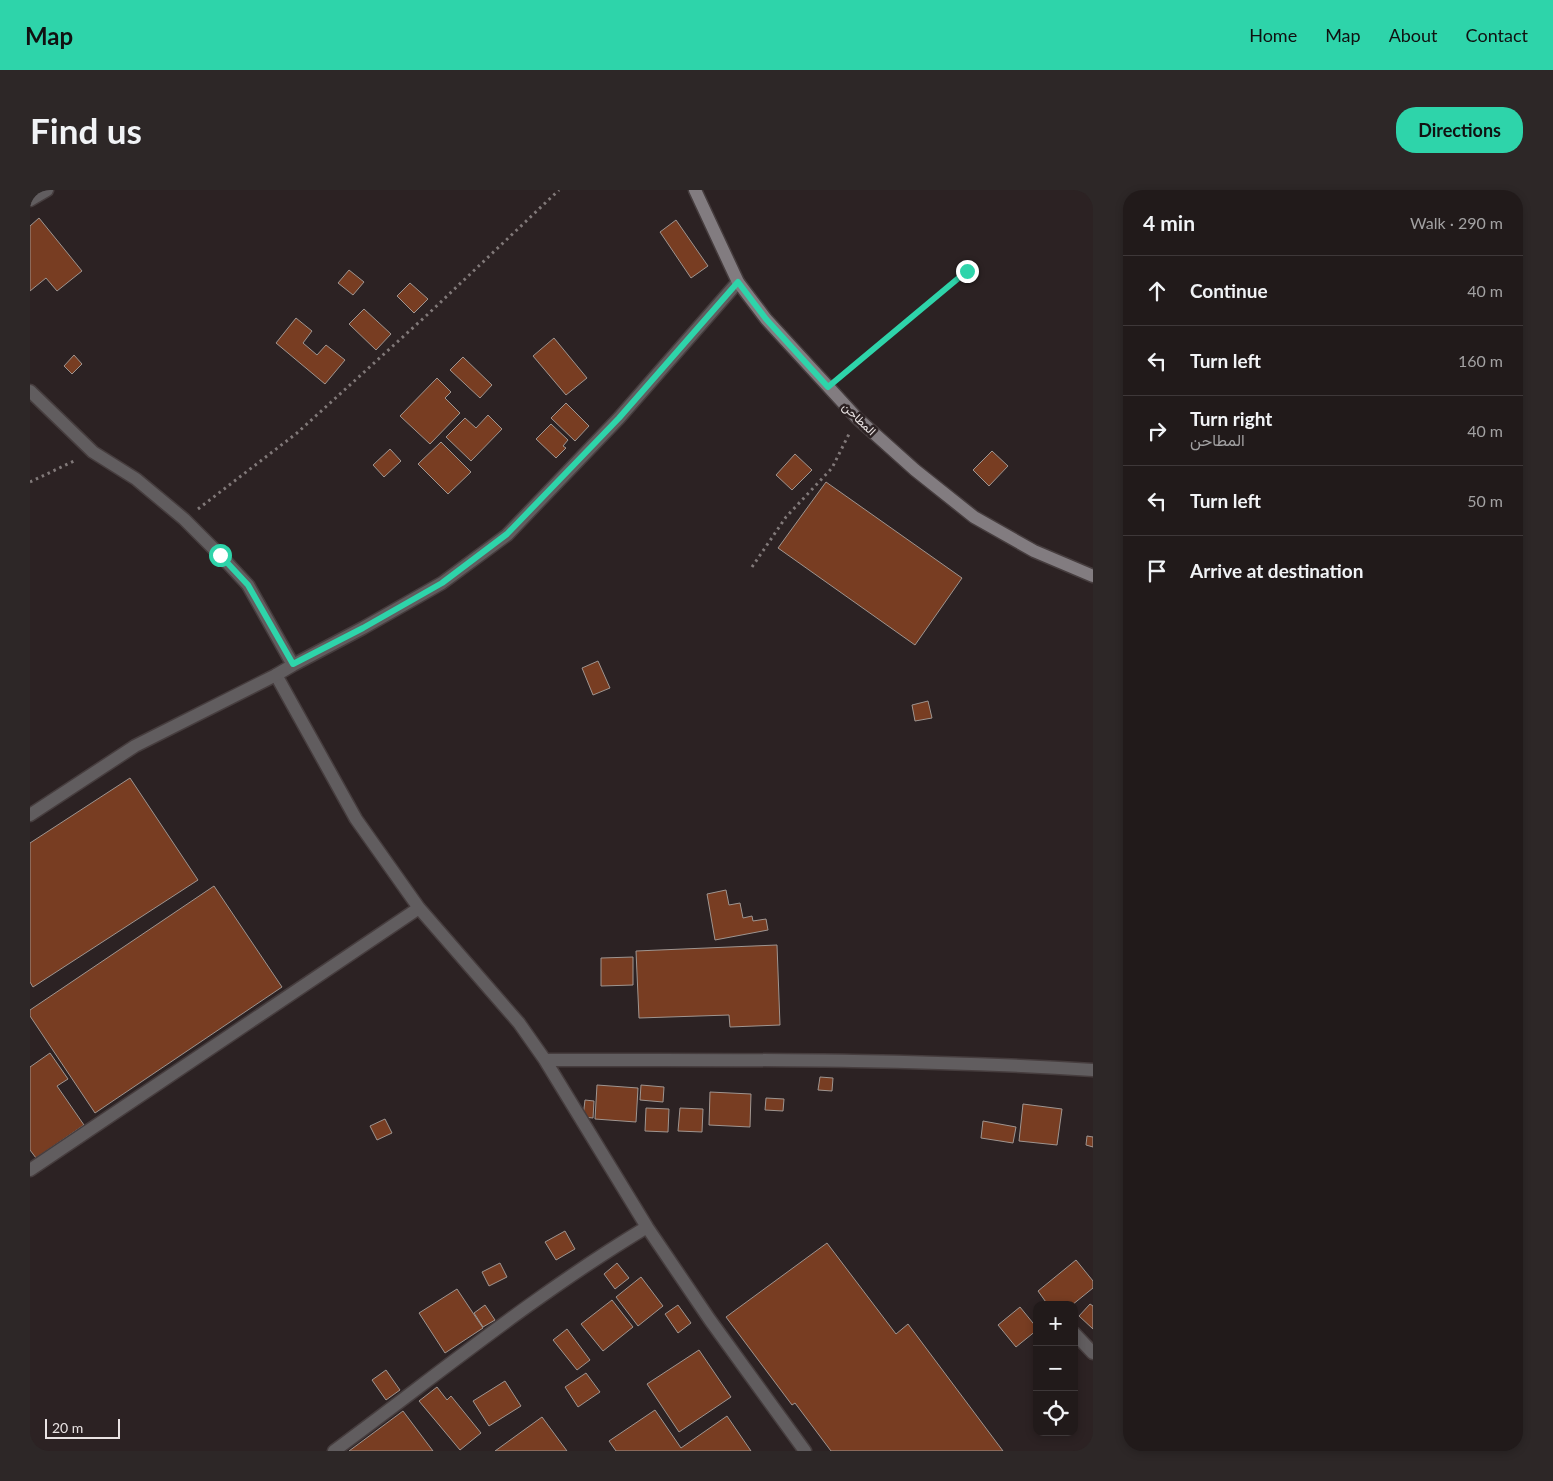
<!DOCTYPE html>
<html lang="en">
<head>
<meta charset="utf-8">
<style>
	:root { --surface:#211a1a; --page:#2d2727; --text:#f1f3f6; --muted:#a2a1a2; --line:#3e3839; --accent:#2ed4aa }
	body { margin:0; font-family:Lato,Vazirmatn,sans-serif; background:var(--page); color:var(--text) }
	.controls { position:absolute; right:15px; bottom:15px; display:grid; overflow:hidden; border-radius:10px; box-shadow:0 2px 8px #0003 }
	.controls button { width:45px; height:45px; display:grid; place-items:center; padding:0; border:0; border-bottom:1px solid var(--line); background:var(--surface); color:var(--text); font:25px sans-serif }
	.scale { position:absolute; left:15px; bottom:12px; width:75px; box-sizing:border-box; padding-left:5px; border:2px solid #e9e3e3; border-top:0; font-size:14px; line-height:18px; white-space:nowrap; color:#e9e3e3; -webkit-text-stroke:4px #2c2223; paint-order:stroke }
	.stop { position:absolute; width:15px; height:15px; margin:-11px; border:4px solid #2ed4aa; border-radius:50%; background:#fff }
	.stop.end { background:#2ed4aa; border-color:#fff; box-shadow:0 1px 5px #0008 }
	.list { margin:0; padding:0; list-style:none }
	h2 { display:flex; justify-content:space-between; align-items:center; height:65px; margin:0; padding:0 20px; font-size:21px }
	h2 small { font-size:16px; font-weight:400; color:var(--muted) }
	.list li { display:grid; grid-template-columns:32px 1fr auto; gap:15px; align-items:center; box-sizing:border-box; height:70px; padding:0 20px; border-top:1px solid var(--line) }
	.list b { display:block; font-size:19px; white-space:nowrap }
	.list p { margin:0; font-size:16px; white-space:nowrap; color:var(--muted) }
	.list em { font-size:16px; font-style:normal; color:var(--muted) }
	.icon { flex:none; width:28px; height:28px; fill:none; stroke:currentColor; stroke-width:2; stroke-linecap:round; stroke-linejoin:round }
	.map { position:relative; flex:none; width:1063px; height:1261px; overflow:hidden; border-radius:20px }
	header { display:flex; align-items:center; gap:30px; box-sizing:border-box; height:70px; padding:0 25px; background:var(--accent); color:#111 }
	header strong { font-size:24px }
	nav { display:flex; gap:28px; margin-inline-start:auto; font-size:18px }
	.intro { display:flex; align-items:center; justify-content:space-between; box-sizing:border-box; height:120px; padding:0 30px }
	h1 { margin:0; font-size:35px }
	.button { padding:12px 22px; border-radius:20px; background:var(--accent); color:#111; font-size:18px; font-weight:700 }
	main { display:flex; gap:30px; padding:0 30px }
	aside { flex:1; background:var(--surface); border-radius:20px; box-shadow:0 2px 8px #0003 }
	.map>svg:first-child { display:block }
</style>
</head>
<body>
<header>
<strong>Map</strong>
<nav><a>Home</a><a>Map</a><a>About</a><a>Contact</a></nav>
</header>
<div class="intro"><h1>Find us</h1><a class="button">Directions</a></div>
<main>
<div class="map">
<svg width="1063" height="1261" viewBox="0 0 1063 1261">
	<rect width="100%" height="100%" fill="#2c2223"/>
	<path fill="#783d22" stroke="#9f9590" d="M9 28 52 81 27 101 16 88 0 101V36Z
		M646 30 678 76 661 88 630 42Z
		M319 80 334 92 323 105 308 93Z
		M380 93 398 109 384 123 367 106Z
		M334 119 361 144 346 160 319 134Z
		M266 128 282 141 273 153 287 165 296 155 315 170 295 194 246 153Z
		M524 148 557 188 536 205 503 166Z
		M44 165 52 174 42 184 34 176Z
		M433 167 462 195 450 208 420 180Z
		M407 188 421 202 415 208 430 223 400 254 370 226Z
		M536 213 559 236 545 251 521 228Z
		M458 225 472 239 441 271 416 247 435 228 446 238Z
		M521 234 538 250 533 256 536 258 526 268 506 249Z
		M411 252 441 282 418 304 388 274Z
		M360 259 371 271 354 287 343 275Z
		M962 261 978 276 959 296 943 280Z
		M765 264 782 280 762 300 746 285Z
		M796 292 932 388 885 455 748 358Z
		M568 471 580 498 563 505 552 478Z
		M898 511 902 528 885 531 882 515Z
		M100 588 168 690 3 797 0 792V653Z
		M184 696 252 797 65 923 0 826V820Z
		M696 700 699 715 710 713 713 728 722 726 723 731 736 729 738 740 685 750 677 704Z
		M747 755 750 835 700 837 699 825 609 828 606 761Z
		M603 767V795L571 796V768Z
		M20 863 38 889 27 896 54 935 6 968 0 960V877Z
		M790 887 803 888 802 901 788 900Z
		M567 895 608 898 606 932 565 929Z
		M611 895 634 897 633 912 610 910Z
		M680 902 721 904 720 937 679 935Z
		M736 908 754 909 753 921 735 920Z
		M555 910 564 911 563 928 553 927Z
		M993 914 1032 919 1027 955 989 951Z
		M616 918 639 919 638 942 615 941Z
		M650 918 673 919 672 942 648 941Z
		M355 929 362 943 347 950 340 936Z
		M953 931 986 937 983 953 951 948Z
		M1057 946 1063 947V957L1056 955Z
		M535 1041 545 1059 526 1070 515 1052Z
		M797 1053 866 1144 878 1134 973 1261H801L765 1213 762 1215 696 1127Z
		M1046 1070 1063 1091V1098L1042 1115H1018L1008 1101Z
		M470 1073 477 1087 459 1096 452 1082Z
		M587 1073 599 1088 585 1099 574 1084Z
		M611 1087 633 1116 608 1136 586 1107Z
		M427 1099 453 1138 415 1163 389 1123Z
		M582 1110 603 1137 573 1161 551 1134Z
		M1060 1114 1063 1116V1139L1049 1126Z
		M455 1115 465 1130 453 1137 444 1123Z
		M648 1115 661 1133 648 1143 635 1124Z
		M990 1117 1007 1138V1140L986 1157 968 1135Z
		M537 1139 560 1170 547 1180 523 1150Z
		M669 1160 701 1207 649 1242 617 1194Z
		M356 1180 370 1200 356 1210 342 1190Z
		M556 1183 570 1202 548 1217 535 1197Z
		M475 1191 491 1216 459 1236 443 1211Z
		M407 1197 417 1210 421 1206 451 1243 430 1260 389 1211Z
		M625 1220 651 1258 697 1226 721 1261H586L579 1251Z
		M373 1221 403 1261H319Z
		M512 1227 537 1261H465Z"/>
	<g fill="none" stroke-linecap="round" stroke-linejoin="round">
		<defs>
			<path id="service" d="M0 10 17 0
				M246 485 326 629 389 718 489 833 515 870 617 1037 680 1130 775 1261
				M515 870C697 870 881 868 1063 880
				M0 980 389 718
				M1044 1143 1063 1163
				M304 1261C407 1185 507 1103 617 1037"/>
			<path id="minor" d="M0 201 63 262 106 289 154 329 190 365 218 395 263 475
				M0 625 105 556 246 485 263 475 333 438 412 393 477 345 589 228 708 92"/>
			<path id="secondary" d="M665 0 708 92 736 129 827 228 885 280 944 327 1004 361 1063 386"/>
		</defs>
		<use href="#service" stroke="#463d3e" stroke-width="15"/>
		<use href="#minor" stroke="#463d3e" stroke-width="15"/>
		<use href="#secondary" stroke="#463d3e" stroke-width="15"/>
		<path stroke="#817979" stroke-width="3" stroke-dasharray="2.5 4" stroke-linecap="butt" d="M812 185 937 81
			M0 292 44 271
			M168 319 267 243 397 125 529 0
			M722 377 756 327 802 278 819 244"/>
		<use href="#service" stroke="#615d5f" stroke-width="12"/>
		<use href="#minor" stroke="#615d5f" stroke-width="12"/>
		<use href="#secondary" stroke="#827c80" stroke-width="12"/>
	</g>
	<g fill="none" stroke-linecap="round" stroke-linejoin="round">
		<path stroke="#2ed4aa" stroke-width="6" d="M190 365 218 395 263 474 333 438 412 393 477 344 589 228 708 92 736 129 798 197 937 81"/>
	</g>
	<g text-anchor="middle" stroke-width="5" stroke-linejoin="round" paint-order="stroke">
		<g font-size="12" fill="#e9e3e3" stroke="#2c2223">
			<text transform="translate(829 229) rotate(44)" y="4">المطاحن</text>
		</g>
	</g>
</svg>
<div class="controls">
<button>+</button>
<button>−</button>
<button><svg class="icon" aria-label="locate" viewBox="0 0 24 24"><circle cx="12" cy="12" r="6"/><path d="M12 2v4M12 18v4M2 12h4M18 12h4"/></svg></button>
</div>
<div class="scale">20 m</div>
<div class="stop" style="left:190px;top:365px"></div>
<div class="stop end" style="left:937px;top:81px"></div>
</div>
<aside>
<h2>4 min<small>Walk · 290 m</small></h2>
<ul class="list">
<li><svg class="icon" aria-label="ahead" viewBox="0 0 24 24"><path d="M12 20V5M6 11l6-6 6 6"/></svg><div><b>Continue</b></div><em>40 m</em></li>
<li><svg class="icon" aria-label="left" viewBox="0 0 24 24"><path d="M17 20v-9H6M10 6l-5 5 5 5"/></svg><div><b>Turn left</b></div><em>160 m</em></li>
<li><svg class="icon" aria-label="right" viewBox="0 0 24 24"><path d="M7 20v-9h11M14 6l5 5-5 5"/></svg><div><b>Turn right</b><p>المطاحن</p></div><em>40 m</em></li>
<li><svg class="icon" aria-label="left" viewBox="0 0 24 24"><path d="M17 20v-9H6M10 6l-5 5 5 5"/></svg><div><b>Turn left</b></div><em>50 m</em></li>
<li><svg class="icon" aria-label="arrive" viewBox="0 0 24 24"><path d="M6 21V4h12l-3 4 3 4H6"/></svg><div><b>Arrive at destination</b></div></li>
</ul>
</aside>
</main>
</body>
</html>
